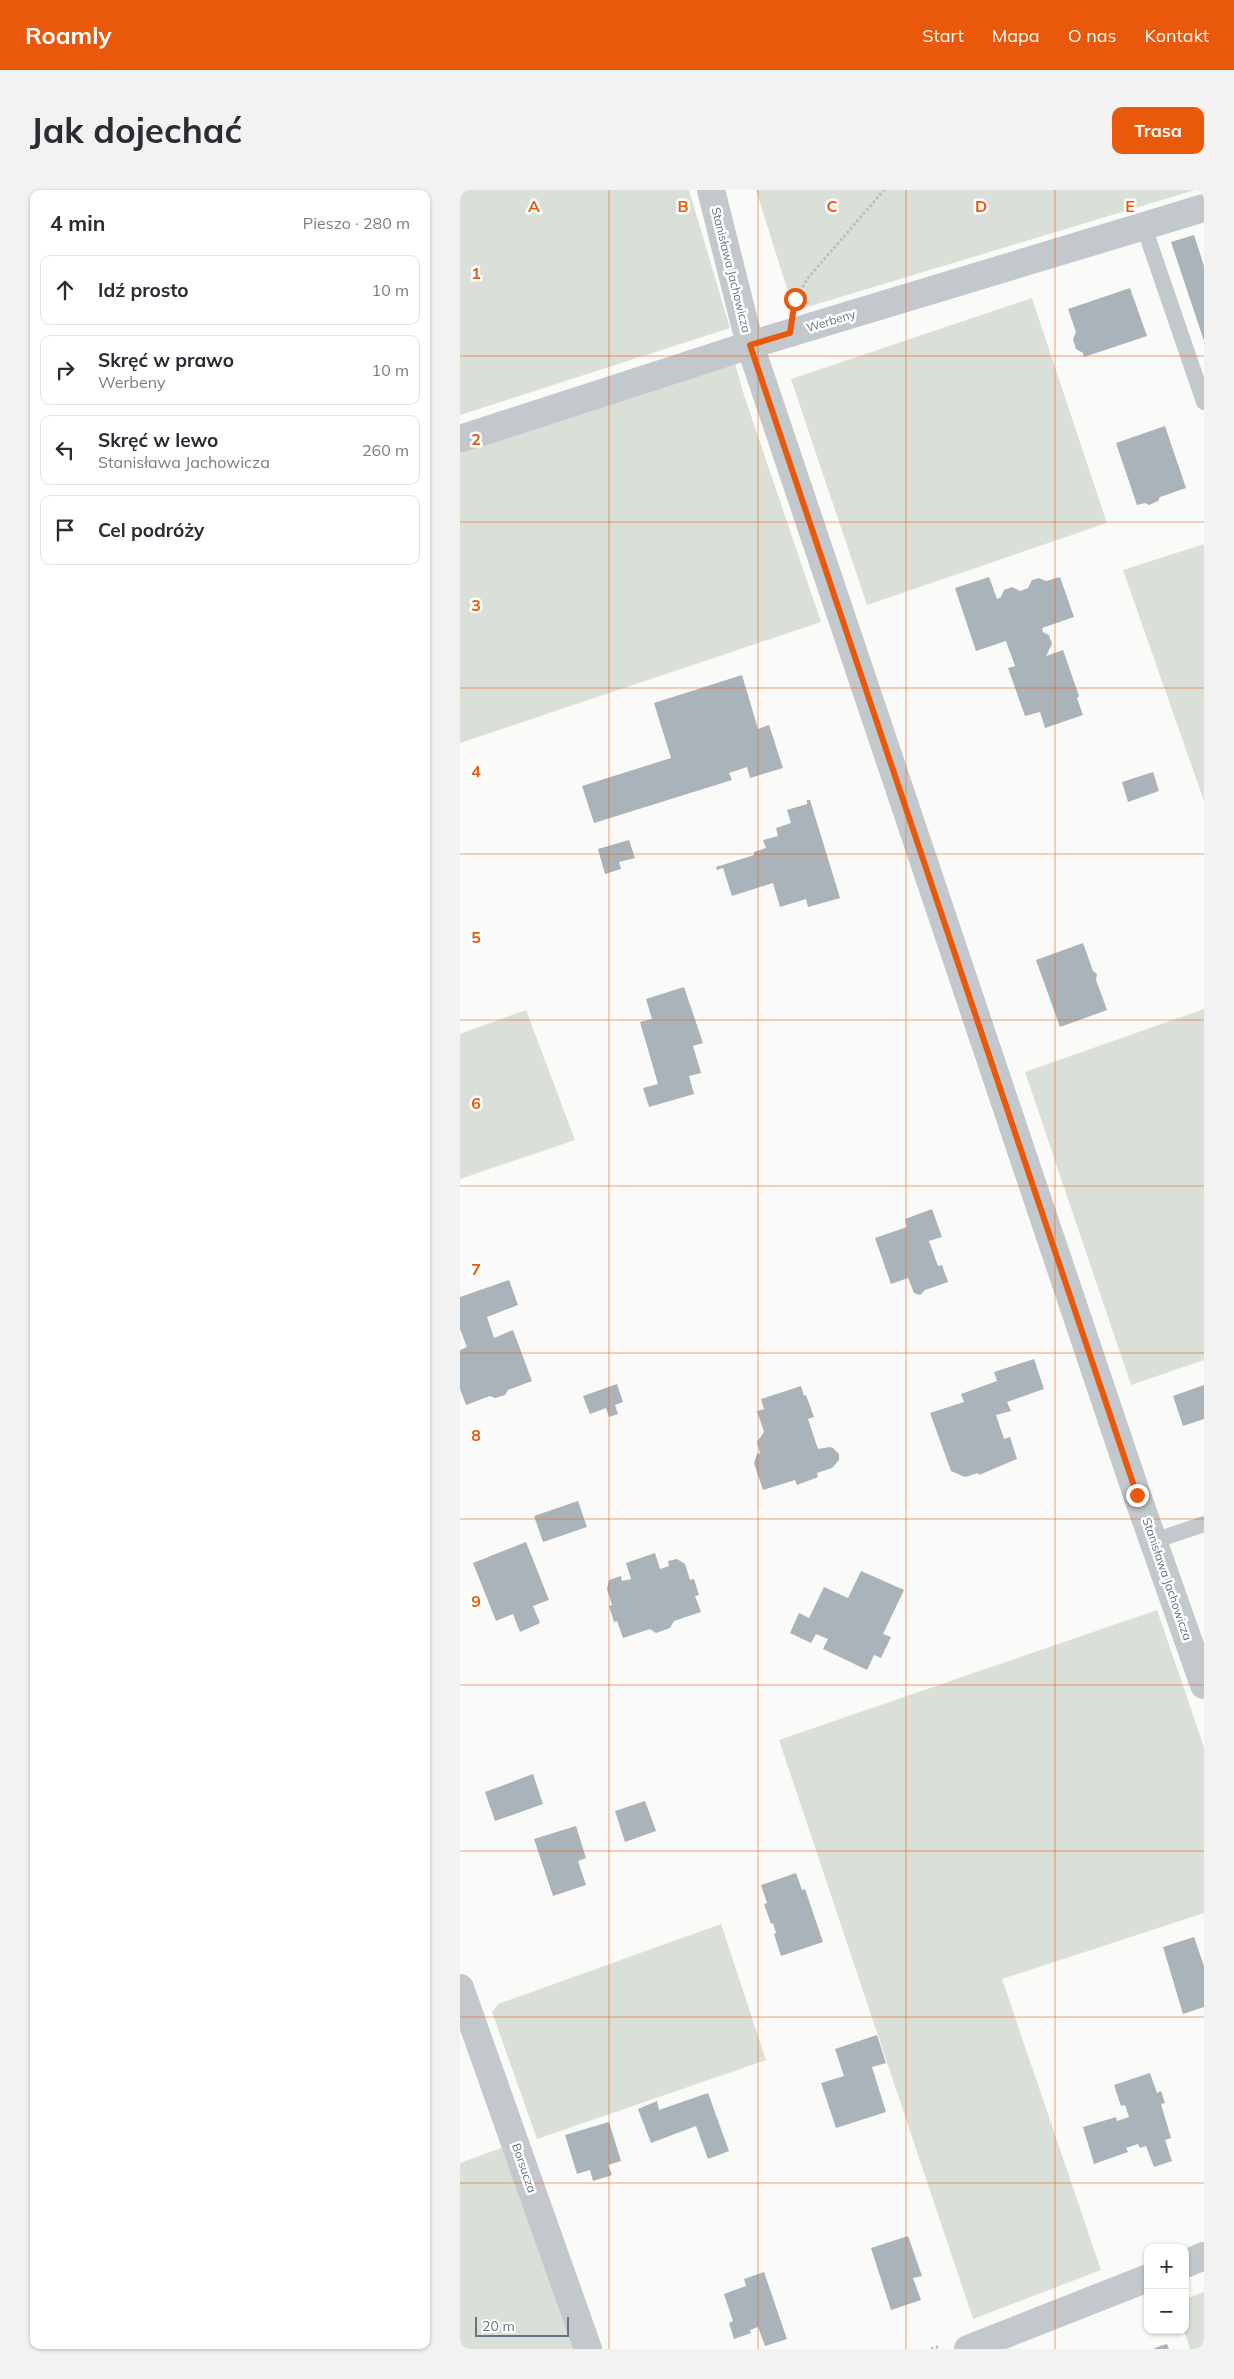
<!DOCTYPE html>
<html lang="pl">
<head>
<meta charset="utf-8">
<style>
	:root { --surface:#fff; --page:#f2f2f3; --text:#2b2b33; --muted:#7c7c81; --line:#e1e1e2; --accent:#ea580c }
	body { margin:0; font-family:Mulish,sans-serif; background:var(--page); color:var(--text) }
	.controls { position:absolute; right:15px; bottom:15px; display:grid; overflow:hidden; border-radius:10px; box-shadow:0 1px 4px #0004 }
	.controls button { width:45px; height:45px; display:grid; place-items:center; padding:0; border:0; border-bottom:1px solid var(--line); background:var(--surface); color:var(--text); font:25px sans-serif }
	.scale { position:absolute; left:15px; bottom:12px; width:94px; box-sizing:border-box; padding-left:5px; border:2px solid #657683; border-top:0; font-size:14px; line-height:18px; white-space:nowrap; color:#657683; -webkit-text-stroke:4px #fff; paint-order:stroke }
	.stop { position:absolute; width:15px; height:15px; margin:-11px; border:4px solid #ea580c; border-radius:50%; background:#fff }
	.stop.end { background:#ea580c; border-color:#fff; box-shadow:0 1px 5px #0008 }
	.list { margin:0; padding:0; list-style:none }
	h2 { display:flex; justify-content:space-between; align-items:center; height:65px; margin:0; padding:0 20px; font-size:21px }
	h2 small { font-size:16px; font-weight:400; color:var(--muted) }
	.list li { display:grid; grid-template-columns:32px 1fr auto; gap:15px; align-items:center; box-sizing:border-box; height:70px; margin:0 10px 10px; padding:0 10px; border:1px solid var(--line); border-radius:10px }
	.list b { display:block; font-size:19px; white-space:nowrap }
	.list p { margin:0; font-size:16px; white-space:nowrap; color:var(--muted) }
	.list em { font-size:16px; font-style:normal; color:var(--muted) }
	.icon { flex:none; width:28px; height:28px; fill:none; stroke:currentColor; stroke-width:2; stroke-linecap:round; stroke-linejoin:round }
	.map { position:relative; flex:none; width:744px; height:2159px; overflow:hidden; border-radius:10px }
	header { display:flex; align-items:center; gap:30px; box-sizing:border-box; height:70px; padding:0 25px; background:var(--accent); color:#fff }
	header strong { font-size:24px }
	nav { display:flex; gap:28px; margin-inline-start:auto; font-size:18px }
	.intro { display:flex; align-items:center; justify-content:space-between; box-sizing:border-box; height:120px; padding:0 30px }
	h1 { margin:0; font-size:35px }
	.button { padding:12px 22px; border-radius:10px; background:var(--accent); color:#fff; font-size:18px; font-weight:700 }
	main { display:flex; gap:30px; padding:0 30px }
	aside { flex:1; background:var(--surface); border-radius:10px; box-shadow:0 1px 4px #0004 }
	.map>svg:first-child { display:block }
</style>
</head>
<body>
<header>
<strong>Roamly</strong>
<nav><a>Start</a><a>Mapa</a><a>O nas</a><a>Kontakt</a></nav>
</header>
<div class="intro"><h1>Jak dojechać</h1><a class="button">Trasa</a></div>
<main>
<aside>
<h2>4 min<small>Pieszo · 280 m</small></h2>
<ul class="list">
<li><svg class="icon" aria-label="ahead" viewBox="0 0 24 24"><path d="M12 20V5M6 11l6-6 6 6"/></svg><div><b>Idź prosto</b></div><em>10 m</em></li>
<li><svg class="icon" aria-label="right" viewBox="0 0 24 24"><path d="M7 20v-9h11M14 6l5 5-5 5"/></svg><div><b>Skręć w prawo</b><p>Werbeny</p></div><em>10 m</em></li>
<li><svg class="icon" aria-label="left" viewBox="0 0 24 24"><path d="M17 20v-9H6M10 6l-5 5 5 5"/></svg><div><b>Skręć w lewo</b><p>Stanisława Jachowicza</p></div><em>260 m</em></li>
<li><svg class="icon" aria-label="arrive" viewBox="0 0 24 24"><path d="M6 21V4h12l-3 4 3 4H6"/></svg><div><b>Cel podróży</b></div></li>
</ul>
</aside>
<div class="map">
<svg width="744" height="2159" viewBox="0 0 744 2159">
	<rect width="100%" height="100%" fill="#fafaf8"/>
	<path fill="#dadfd7" d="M0 0H229L270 138 0 225Z
		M296 0H735L334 121Z
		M572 108 647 333 407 415 331 189Z
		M274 170 284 205 361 432 0 553V264Z
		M744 354V611L663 380Z
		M744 819V1170L671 1195 565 882Z
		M66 820 115 950 0 989V844Z
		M697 1420 744 1557V1723L542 1789 641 2080 513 2129 319 1550Z
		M261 1734 306 1870 77 1949 32 1822 38 1814Z
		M44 1957 114 2159H0V1973Z
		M744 2102V2159H730L724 2140 725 2109Z"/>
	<path fill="#aab3b9" d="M734 45 744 76V151L711 52Z
		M670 98 687 146 624 167 623 163 616 159 613 149 616 142 608 119Z
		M705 236 726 298 700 307 698 311 689 315 685 313 677 315 656 253Z
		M529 387 537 409 541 407 544 400 552 397 560 401 568 398 572 390 579 388 586 391 600 387 614 427 582 438 583 442 589 445 592 454 586 466 603 460 619 506 617 508 623 525 585 538 580 522 565 526 548 478 555 476 546 451 516 461 495 398Z
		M282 485 298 539 309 535 323 578 290 588 287 577 269 583 272 590 134 633 122 596 211 568 194 513Z
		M693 582 699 601 668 612 662 592Z
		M347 610H350L380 708 348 717 346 709 320 717 313 693 272 706 263 678 257 680 256 677 294 665V662L306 658 303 650 318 646 316 638 331 633 327 620 347 614Z
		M169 650 175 668 159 672 161 679 145 684 138 659Z
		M623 753 633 781 637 784 636 790 647 820 600 837 576 770Z
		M224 797 243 853 233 856 241 883 229 886 234 904 189 917 183 898 198 894 180 832 192 829 186 809Z
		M472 1019 482 1047 469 1051 478 1076 482 1075 488 1092 465 1100 460 1105 454 1103 448 1088 431 1094 415 1048 447 1037 445 1029Z
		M49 1090 58 1115 27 1127 34 1148 53 1140 72 1191 48 1200 45 1205 35 1208 30 1206 6 1215 0 1199V1160L7 1157 0 1139V1107Z
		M574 1169 584 1199 547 1212 551 1221 536 1225 544 1249 550 1247 557 1269 519 1285 518 1283 505 1287 491 1281 470 1223 504 1212 501 1204 537 1191 534 1182Z
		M157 1194 163 1212 155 1215 158 1224 149 1227 146 1218 130 1224 123 1206Z
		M744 1195V1229L723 1236 713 1206Z
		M341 1196 344 1206 346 1205 354 1227 348 1229 358 1259 370 1257 373 1258 379 1264V1270L372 1278 357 1283 358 1287 337 1295 335 1290 303 1300 294 1273 297 1264 300 1263 297 1252 304 1242 297 1221 304 1219 301 1209Z
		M118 1311 127 1337 83 1352 74 1326Z
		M66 1352 89 1410 73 1416 80 1433 60 1442 53 1424 36 1431 13 1373Z
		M195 1363 200 1379 209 1376 208 1371 217 1369 225 1374 230 1390 234 1389 239 1405 235 1406 241 1422 214 1431 210 1438 196 1443 190 1439 163 1448 157 1431 154 1432 149 1416 152 1415 147 1399 149 1390 161 1386 162 1391 171 1389 166 1373Z
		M401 1381 444 1400 423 1444 431 1447 421 1468 414 1465 407 1480 363 1459 368 1449 356 1444 351 1453 330 1443 339 1423 349 1428 364 1397 388 1408Z
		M73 1584 83 1614 35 1631 25 1602Z
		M185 1611 196 1641 165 1652 155 1621Z
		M116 1636 126 1668 118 1671 126 1695 93 1706 74 1649Z
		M336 1683 342 1700 345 1699 363 1752 321 1766 314 1744 316 1743 313 1733 311 1734 304 1714 307 1713 301 1695Z
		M734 1747 744 1776V1817L723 1824 703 1757Z
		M417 1845 426 1873 412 1877 426 1922 376 1938 361 1893 384 1886 375 1859Z
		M690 1883 697 1903 701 1901 705 1913 701 1914 711 1948 705 1950 712 1971 694 1977 686 1956 680 1958 678 1954 666 1958 668 1962 634 1974 623 1937 656 1927 657 1931 669 1927 665 1915 661 1916 654 1895Z
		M248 1903 269 1961 248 1969 236 1936 191 1953 178 1919 197 1911 199 1920Z
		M149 1932 161 1971 148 1975 152 1985 146 1987 133 1991 130 1980 117 1984 105 1945Z
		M448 2046 462 2086 453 2088 461 2110 431 2120 411 2058Z
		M304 2082 327 2149 305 2156 298 2137 290 2140 291 2143 274 2149 269 2133 273 2131 264 2104 286 2096 284 2089Z
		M707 2154 709 2159H693L700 2156Z"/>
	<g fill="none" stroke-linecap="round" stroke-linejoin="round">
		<path stroke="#bbbfc2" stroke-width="3" stroke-dasharray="2.5 2.5" stroke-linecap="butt" d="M335 110 348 88 424 0
			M471 2159 480 2156"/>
		<path stroke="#c3c8cc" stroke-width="16" d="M684 37 744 212
			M694 1351 744 1334"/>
		<path stroke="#c3c8cc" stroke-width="28" d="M251 0 290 155 677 1305 744 1495
			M0 249 290 155 744 18
			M0 1798 128 2159
			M725 2074 744 2066
			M508 2159 688 2088"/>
	</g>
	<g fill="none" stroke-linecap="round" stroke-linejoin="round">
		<path stroke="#ea580c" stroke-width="6" d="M335 109 330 143 290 155 677 1305"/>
	</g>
	<path fill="none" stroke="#e8590c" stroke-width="1" stroke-opacity="0.55" d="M149 0V2159M298 0V2159M446 0V2159M595 0V2159M0 166H744M0 332H744M0 498H744M0 664H744M0 830H744M0 996H744M0 1163H744M0 1329H744M0 1495H744M0 1661H744M0 1827H744M0 1993H744"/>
	<g text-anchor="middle" stroke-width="5" stroke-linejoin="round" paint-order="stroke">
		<g font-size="12" fill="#657683" stroke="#fff">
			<text transform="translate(271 80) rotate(76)" y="4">Stanisława Jachowicza</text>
			<text transform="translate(371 131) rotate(-17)" y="4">Werbeny</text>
			<text transform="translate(707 1389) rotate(71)" y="4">Stanisława Jachowicza</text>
			<text transform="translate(64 1978) rotate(71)" y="4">Borsucza</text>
		</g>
	</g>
	<g font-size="16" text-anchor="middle" font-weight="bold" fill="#e8590c" stroke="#fff" stroke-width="5" stroke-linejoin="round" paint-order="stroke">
		<text x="74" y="22">A</text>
		<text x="223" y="22">B</text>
		<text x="372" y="22">C</text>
		<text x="521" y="22">D</text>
		<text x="670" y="22">E</text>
		<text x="16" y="89">1</text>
		<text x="16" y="255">2</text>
		<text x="16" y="421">3</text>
		<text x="16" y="587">4</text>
		<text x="16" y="753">5</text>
		<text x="16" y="919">6</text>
		<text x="16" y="1085">7</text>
		<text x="16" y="1251">8</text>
		<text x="16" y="1417">9</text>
	</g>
</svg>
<div class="controls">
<button>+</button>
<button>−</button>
</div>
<div class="scale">20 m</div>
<div class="stop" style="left:335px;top:109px"></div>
<div class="stop end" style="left:677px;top:1305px"></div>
</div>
</main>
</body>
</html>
